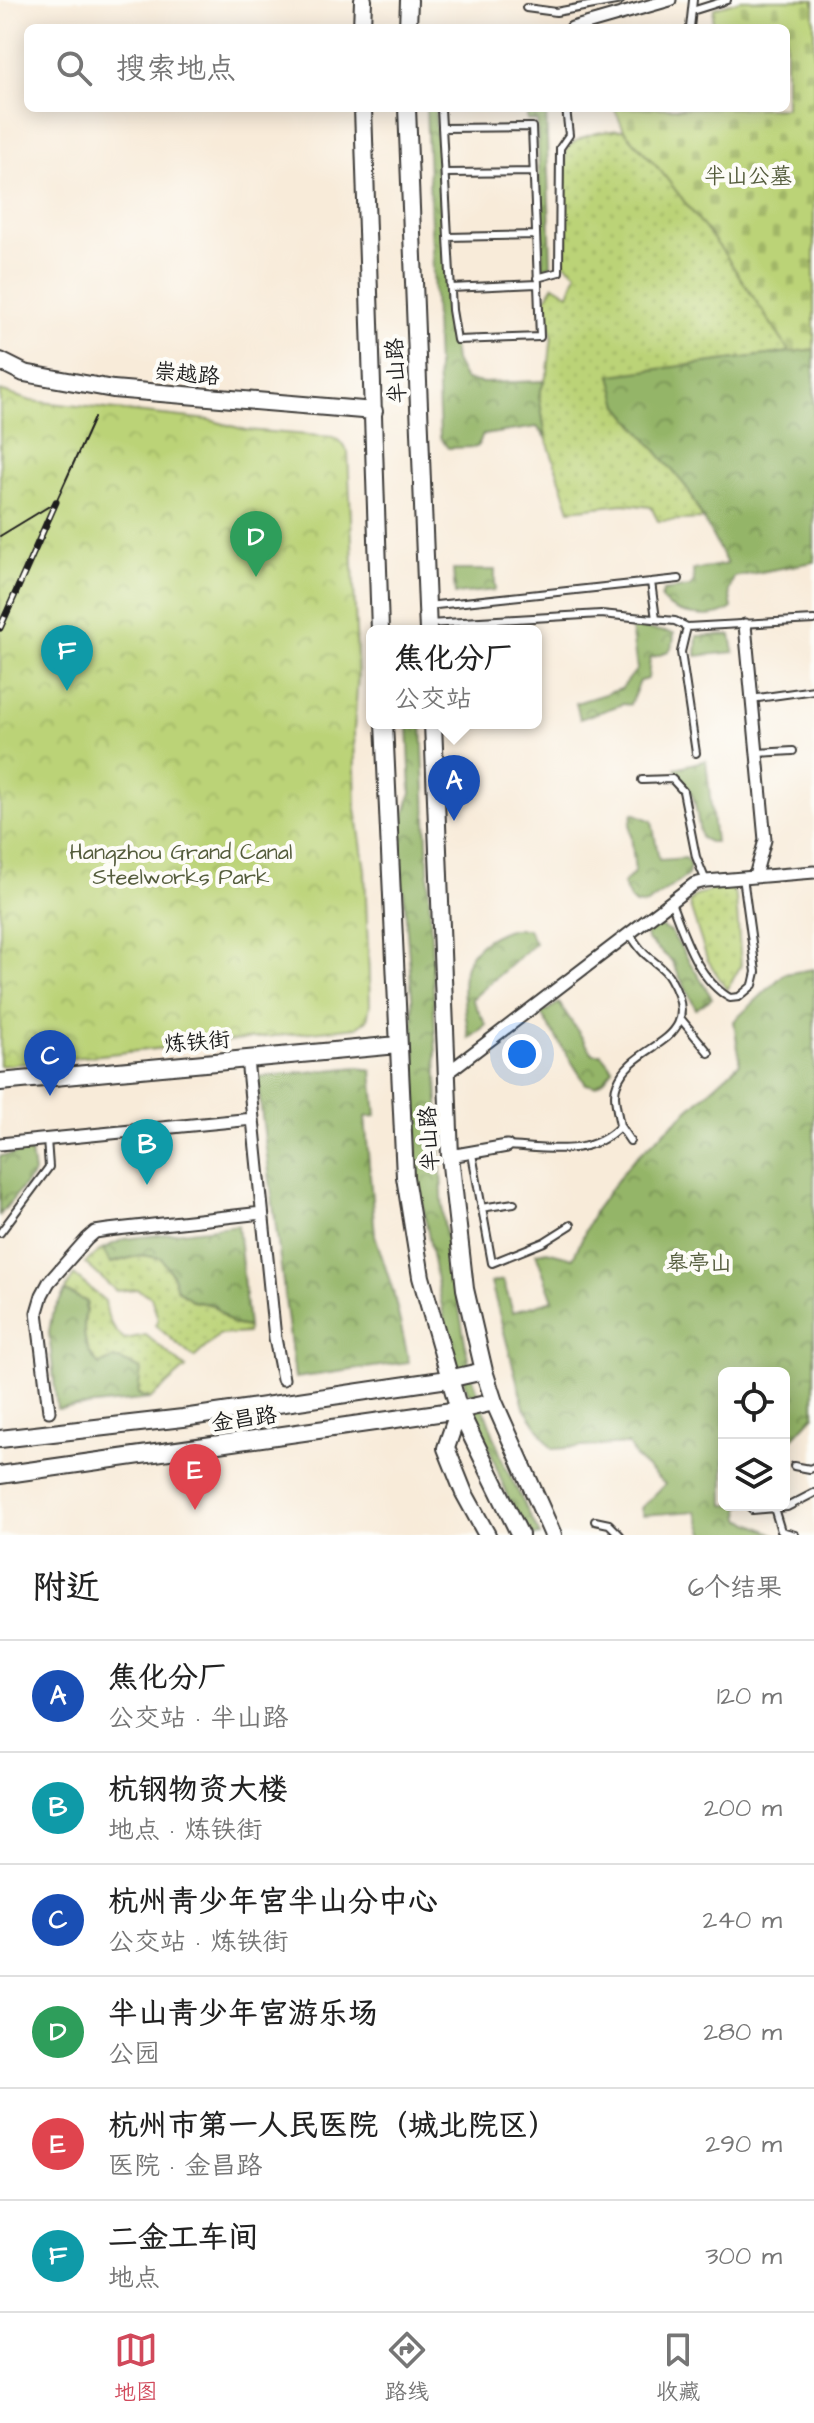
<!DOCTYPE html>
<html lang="zh">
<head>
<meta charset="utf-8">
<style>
	:root { --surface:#fff; --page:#f2f2f2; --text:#222; --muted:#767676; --line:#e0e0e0; --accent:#d1495b }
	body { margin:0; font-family:"Architects Daughter","LXGW WenKai TC",sans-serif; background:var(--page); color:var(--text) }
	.controls { position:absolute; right:24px; bottom:24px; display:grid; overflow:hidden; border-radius:12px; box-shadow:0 4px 20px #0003 }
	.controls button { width:72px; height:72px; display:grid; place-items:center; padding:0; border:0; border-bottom:2px solid var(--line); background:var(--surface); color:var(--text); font:40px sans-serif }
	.you { position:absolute; left:522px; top:1054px; width:28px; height:28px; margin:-20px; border:6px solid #fff; border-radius:50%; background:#1a73e8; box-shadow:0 0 0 12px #1a73e833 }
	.badge { display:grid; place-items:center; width:52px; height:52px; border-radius:50%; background:var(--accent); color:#fff; font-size:26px; font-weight:700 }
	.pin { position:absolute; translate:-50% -66px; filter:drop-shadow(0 2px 4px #0008) }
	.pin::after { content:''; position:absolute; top:42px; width:28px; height:24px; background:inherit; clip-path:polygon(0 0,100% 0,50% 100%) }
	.popup { position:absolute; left:366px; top:625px; width:176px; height:104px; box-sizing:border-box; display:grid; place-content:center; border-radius:12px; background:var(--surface); filter:drop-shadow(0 2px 6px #0005); font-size:26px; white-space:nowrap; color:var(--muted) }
	.popup b { font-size:30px; color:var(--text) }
	.popup::after { content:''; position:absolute; left:50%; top:100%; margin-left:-16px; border:16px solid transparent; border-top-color:var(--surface) }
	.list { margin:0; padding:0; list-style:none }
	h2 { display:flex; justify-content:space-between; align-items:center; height:104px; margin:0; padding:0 32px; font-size:34px }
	h2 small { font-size:26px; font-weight:400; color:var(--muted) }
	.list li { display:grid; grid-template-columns:52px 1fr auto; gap:24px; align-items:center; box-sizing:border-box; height:112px; padding:0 32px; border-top:2px solid var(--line) }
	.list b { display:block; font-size:30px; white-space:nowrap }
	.list p { margin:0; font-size:26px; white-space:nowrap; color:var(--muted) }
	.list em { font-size:26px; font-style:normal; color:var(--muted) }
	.icon { flex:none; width:44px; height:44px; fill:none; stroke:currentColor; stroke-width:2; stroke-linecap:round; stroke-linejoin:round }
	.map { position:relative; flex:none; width:814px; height:1535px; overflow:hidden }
	.search { position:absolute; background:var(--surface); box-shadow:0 4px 20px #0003; left:24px; right:24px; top:24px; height:88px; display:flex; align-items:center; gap:20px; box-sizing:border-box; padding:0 28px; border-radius:12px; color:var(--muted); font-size:30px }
	.sheet { height:776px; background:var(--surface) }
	nav { display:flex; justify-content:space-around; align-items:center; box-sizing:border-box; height:112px; border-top:2px solid var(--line); background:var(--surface); font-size:22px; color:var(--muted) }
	nav a { display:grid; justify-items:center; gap:4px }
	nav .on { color:var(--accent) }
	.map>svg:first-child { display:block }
</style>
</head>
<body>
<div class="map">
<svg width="814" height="1535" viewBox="0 0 814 1535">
	<defs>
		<pattern id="grass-dots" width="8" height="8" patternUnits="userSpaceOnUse" patternTransform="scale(2)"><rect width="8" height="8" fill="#bbd377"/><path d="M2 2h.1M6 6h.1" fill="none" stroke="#a0b566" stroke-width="1.8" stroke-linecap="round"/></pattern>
		<pattern id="forest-crowns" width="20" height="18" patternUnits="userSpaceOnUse" patternTransform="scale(2)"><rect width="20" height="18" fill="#94b568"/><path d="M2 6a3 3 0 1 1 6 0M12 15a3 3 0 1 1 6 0" fill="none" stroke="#789255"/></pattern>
		<pattern id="cemetery-stones" width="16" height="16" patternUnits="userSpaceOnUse" patternTransform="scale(2)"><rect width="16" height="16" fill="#bbd377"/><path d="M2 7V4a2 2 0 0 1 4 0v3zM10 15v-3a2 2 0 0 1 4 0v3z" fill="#a0b566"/></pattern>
		<pattern id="park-crowns" width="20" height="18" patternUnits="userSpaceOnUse" patternTransform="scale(2)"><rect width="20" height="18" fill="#bbd377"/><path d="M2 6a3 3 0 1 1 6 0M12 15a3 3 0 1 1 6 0" fill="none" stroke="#a0b566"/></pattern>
	</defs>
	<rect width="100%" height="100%" fill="#fdfcf7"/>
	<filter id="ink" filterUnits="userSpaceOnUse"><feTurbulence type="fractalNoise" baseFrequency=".0125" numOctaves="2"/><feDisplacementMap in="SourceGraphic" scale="16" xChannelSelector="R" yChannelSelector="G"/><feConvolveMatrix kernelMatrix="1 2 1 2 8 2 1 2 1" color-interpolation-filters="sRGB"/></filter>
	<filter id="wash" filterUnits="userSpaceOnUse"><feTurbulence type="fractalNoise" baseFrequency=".006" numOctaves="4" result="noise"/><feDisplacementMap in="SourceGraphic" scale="32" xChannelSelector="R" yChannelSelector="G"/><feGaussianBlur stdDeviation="1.8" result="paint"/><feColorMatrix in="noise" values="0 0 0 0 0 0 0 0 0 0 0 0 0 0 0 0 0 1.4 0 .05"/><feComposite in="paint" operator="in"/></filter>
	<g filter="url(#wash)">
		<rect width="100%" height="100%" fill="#f8ebd9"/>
		<path fill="url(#grass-dots)" stroke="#6c784a" stroke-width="2" d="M624 130 660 170 724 253 790 352 611 376 687 488 703 519 658 521 651 507 624 504 570 510 546 437 539 396 548 371 552 335 544 301 554 285 569 294 577 273 563 262 566 149C583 133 602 131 624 130Z
			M723 886 732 888 736 898 741 965 727 990 707 959 689 903 693 897Z
			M102 1249 111 1263 141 1255 161 1258 172 1274 177 1289 193 1301 213 1305 232 1324 248 1327 247 1333 219 1335 194 1358 155 1325 158 1319 151 1297 137 1289 116 1291 85 1263Z
			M74 1275 105 1301C107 1317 110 1329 125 1339L146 1335 186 1368 150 1399C133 1392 98 1370 88 1353 81 1340 85 1316 87 1302L65 1291Z"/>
		<path fill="url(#forest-crowns)" stroke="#586842" stroke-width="2" d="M426 108H435L449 316 455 361 465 380 483 383 544 381 539 396 546 437 537 427 483 435 477 447 448 448 440 437Z
			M527 108H546L551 265 543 268 537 121 527 120Z
			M814 349V562L734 577 729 591 732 608C714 622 675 616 661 599L663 591 690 587 694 582 693 570 727 564 687 488 619 406 611 375Z
			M453 570H495V590L455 594Z
			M631 627 674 633C674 652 667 653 650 658L648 679 640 681 630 705 623 704 580 719 576 703 621 689 637 669Z
			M731 635 734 652 696 656 697 636Z
			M408 723H422L443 1218 470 1370 504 1464 540 1535H530L508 1498 448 1339 417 1175V1106L412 996 404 894 400 875 402 825 411 793Z
			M706 760 715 842H709L701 838C698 824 697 810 693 797 689 785 679 779 676 768Z
			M633 813 652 821 659 860 686 858 690 865 688 875 647 904 636 905 630 899 623 884 635 872 630 825Z
			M658 926 671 932 712 998 696 1009 671 960 647 940 646 932Z
			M509 929H528L535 943 472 999 486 1025 469 1039C463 988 449 950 509 929Z
			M814 969V1415L784 1448V1373H724V1505H746L740 1506 741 1519 777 1535H705L696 1511 643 1515 641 1508 665 1484 635 1457 628 1444 552 1449 524 1407 491 1283 503 1280 513 1312 553 1300 536 1253 547 1251 573 1258 595 1210 631 1162 740 1063 734 1021 784 974Z
			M559 1003 593 1054H601L613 1069 603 1081 595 1086 586 1084 541 1014Z
			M358 1067 372 1071 376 1116 365 1117 375 1235 393 1291 409 1362 295 1378 257 1077Z
			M31 1152 34 1173 0 1215V1156Z
			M238 1225 248 1327 232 1324 213 1305 193 1301 177 1289 172 1274 161 1258 141 1255 111 1263 102 1249 124 1239Z
			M65 1291 87 1302C82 1327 81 1346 99 1365L115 1358 141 1369 138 1394 150 1399 57 1409 49 1332 52 1315Z"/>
		<path fill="url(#cemetery-stones)" stroke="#6c784a" stroke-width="2" d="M741 0H814V349L790 352 724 253 660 170 624 130 614 108H786V28H712L714 8Z"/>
		<path fill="url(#park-crowns)" stroke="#6c784a" stroke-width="2" d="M0 391 31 401 210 420 246 430 333 437 342 443 348 452 358 676 354 731 356 809 365 870 370 1005 367 1020 357 1027 0 1066Z"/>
	</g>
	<g filter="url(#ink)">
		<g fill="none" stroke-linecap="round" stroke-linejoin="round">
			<defs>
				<path id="lane" d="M526 8 556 12 621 0
					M692 11 727 0
					M690 28 693 0
					M441 108 452 310 457 340 540 337 532 127 442 128
					M445 173 533 172
					M448 237 536 235
					M537 278 559 272 560 148 569 135 566 108
					M451 288 537 284
					M651 582 656 619
					M427 606 679 579
					M428 624 601 614 675 621 687 627 814 620
					M687 627 681 652 696 753
					M751 699 814 690
					M757 753 793 751
					M642 780 672 779 683 791 696 857 706 881
					M671 902C684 935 697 979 730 998L739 997 753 985 756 972 743 877
					M681 1019 709 1053
					M620 1126 630 1141
					M507 1146C546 1148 591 1158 620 1126 618 1113 612 1095 617 1084 633 1040 709 1045 670 978 665 968 652 961 644 953 638 947 634 940 629 933
					M472 1154 492 1263 544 1242 571 1225
					M481 1208 514 1203
					M0 1233 49 1167 47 1139
					M794 1466 810 1469 814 1467
					M774 1508 781 1531 795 1535
					M752 1510 787 1507 814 1493
					M595 1521 609 1524 620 1535"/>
				<path id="street" d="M572 28 670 0
					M745 625 765 840 755 876
					M247 1059 275 1338 283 1379
					M447 1073 694 884 706 881 814 872
					M0 1144 253 1119
					M450 1156 507 1146
					M49 1411 37 1312 42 1295 49 1282 87 1239 95 1232 108 1230 262 1213"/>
				<path id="secondary" d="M362 28 363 0
					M408 28 409 0
					M363 108 380 631
					M407 108 428 631
					M0 361 24 373 113 389 374 411
					M384 723 405 1177 421 1277 459 1410 520 1535
					M433 723 450 1156 465 1289 484 1371 494 1402 553 1535
					M0 1082 398 1045
					M459 1410 446 1448 464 1493 487 1535
					M0 1439 183 1418 448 1379 484 1371
					M0 1475 459 1410 494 1402"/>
			</defs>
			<use href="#lane" stroke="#3d3b38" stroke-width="10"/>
			<use href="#street" stroke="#3d3b38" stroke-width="15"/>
			<use href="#secondary" stroke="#3d3b38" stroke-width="20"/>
			<use href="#lane" stroke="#fff" stroke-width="6"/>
			<use href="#street" stroke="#fff" stroke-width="11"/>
			<use href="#secondary" stroke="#fff" stroke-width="16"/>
			<path stroke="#1c1c1c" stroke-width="2" d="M0 536 56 502 94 418"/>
			<defs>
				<path id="rail" d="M0 628 56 502"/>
			</defs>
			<use href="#rail" stroke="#1c1c1c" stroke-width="7"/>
			<use href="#rail" stroke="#fdfcf7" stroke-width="4" stroke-dasharray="12" stroke-linecap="butt"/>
		</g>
	</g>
	<g text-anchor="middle" stroke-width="8" stroke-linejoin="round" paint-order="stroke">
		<g font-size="22" fill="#545c3c" stroke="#fdfcf7">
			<text x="748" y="183">半山公墓</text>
			<text x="181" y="859">Hangzhou Grand Canal<tspan x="181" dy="25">Steelworks Park</tspan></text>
			<text x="699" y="1270">皋亭山</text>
		</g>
		<g font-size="22" fill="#1c1c1c" stroke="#fdfcf7">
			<text transform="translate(395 371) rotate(-93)" y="8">半山路</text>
			<text transform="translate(187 373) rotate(5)" y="8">崇越路</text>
			<text transform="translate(197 1041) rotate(-5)" y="8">炼铁街</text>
			<text transform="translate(428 1139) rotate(-93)" y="8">半山路</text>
			<text transform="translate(244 1418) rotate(-8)" y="8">金昌路</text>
		</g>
	</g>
</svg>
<div class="controls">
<button><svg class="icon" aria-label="locate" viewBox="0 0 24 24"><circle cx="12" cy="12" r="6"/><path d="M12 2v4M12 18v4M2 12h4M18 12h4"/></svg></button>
<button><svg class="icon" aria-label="layers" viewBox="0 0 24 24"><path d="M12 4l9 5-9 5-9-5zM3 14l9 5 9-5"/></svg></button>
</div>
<div class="you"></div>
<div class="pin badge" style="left:454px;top:821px;background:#1a4fb4">A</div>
<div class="popup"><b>焦化分厂</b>公交站</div>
<div class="pin badge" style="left:147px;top:1185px;background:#0f9aa8">B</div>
<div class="pin badge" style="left:50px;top:1096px;background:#1a4fb4">C</div>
<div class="pin badge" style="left:256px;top:577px;background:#2e9e5b">D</div>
<div class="pin badge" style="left:195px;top:1510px;background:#e0444e">E</div>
<div class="pin badge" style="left:67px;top:691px;background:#0f9aa8">F</div>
<div class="search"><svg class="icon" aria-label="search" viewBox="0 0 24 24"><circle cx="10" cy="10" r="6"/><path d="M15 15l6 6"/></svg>搜索地点</div>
</div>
<section class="sheet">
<h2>附近<small>6个结果</small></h2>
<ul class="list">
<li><span class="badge" style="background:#1a4fb4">A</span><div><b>焦化分厂</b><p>公交站 · 半山路</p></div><em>120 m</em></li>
<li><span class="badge" style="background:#0f9aa8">B</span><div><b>杭钢物资大楼</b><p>地点 · 炼铁街</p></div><em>200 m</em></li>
<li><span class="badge" style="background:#1a4fb4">C</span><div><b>杭州青少年宫半山分中心</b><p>公交站 · 炼铁街</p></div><em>240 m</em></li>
<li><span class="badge" style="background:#2e9e5b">D</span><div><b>半山青少年宫游乐场</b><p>公园</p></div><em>280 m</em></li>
<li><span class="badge" style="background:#e0444e">E</span><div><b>杭州市第一人民医院（城北院区）</b><p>医院 · 金昌路</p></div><em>290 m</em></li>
<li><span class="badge" style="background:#0f9aa8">F</span><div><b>二金工车间</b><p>地点</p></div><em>300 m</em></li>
</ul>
</section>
<nav>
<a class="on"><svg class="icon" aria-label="map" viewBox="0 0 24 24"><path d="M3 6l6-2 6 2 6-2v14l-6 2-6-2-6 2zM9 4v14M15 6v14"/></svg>地图</a>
<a><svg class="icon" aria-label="directions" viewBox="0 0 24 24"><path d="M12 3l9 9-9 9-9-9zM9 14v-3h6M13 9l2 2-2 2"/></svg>路线</a>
<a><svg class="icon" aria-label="saved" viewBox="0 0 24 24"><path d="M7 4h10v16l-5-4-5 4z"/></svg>收藏</a>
</nav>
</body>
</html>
